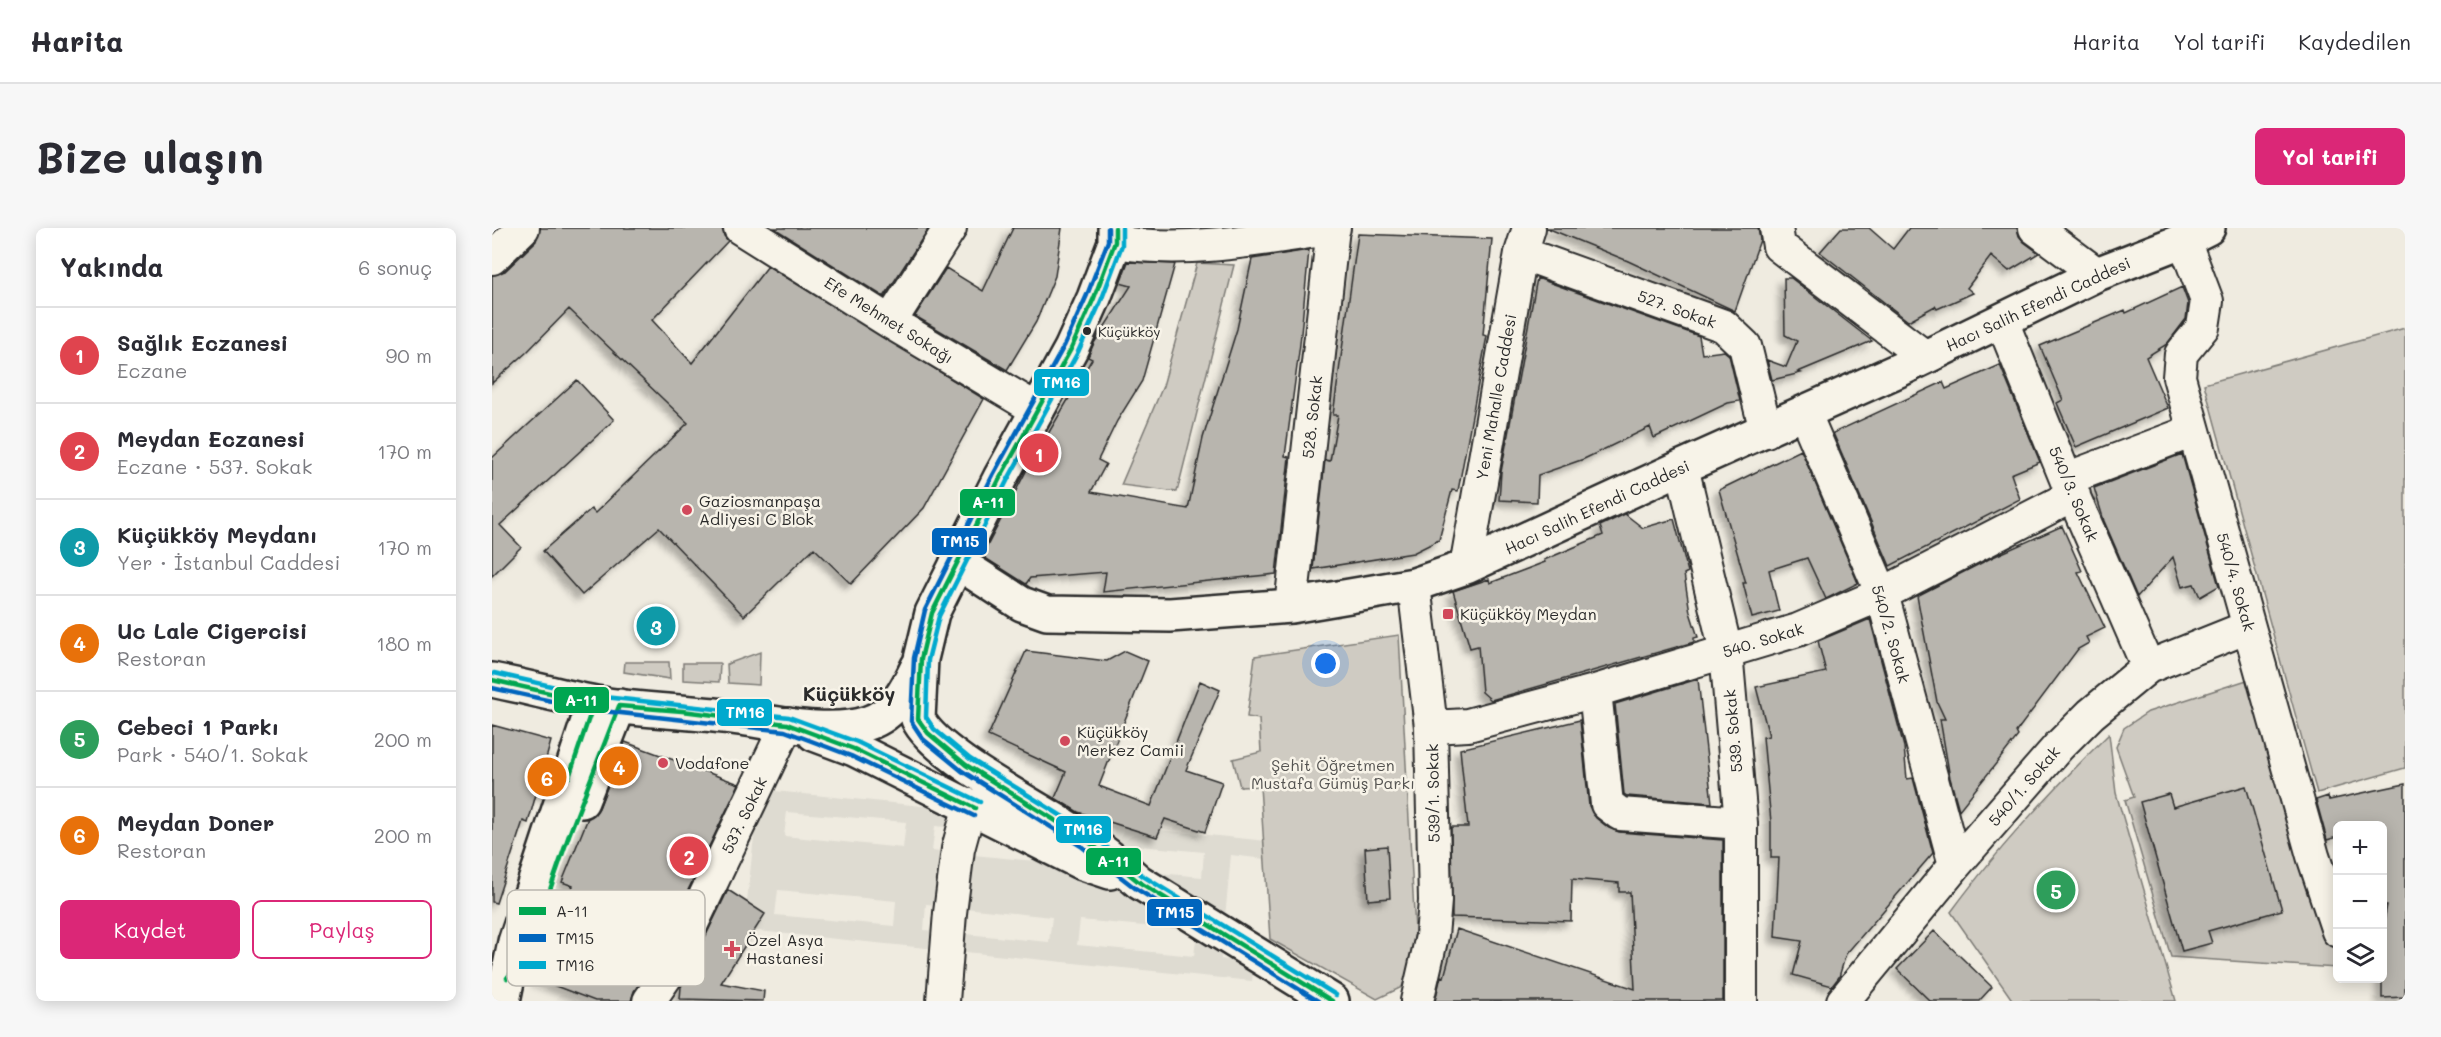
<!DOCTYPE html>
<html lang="tr">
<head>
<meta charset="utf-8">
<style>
	:root { --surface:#fff; --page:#f7f7f7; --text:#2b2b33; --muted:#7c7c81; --line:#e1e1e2; --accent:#db2777 }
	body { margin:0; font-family:Mali,sans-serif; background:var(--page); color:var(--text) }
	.controls { position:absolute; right:18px; bottom:18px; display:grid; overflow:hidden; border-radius:9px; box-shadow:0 3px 15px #0003 }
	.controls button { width:54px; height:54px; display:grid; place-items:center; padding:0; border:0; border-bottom:2px solid var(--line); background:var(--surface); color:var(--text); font:30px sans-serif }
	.you { position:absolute; left:834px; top:436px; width:21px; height:21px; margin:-15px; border:4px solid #fff; border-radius:50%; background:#1a73e8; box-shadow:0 0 0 9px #1a73e833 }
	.badge { display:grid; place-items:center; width:39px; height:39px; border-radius:50%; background:var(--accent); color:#fff; font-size:20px; font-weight:700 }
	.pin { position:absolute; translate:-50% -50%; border:3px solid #fff; box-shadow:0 2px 6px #0006 }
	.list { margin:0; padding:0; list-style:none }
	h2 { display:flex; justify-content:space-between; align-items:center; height:78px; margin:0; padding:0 24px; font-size:26px }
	h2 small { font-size:20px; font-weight:400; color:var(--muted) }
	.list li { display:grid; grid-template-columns:39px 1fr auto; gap:18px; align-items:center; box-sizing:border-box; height:96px; padding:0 24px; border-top:2px solid var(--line) }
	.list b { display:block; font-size:22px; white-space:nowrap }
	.list p { margin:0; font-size:20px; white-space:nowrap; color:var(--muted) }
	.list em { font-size:20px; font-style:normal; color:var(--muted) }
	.actions { display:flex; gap:12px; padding:18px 24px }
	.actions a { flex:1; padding:14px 0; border:2px solid var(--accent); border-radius:9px; text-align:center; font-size:21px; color:var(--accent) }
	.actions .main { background:var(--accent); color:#fff }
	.icon { flex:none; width:33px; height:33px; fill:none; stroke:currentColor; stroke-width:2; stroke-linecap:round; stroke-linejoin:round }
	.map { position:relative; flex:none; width:1913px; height:773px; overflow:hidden; border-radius:9px }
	header { display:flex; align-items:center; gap:36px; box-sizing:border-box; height:84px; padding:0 30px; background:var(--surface); border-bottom:2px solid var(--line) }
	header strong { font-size:28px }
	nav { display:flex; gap:33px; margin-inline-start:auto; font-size:21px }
	.intro { display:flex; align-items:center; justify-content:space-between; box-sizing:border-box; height:144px; padding:0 36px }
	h1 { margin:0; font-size:42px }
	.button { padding:15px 27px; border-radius:9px; background:var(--accent); color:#fff; font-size:21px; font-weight:700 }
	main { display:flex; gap:36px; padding:0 36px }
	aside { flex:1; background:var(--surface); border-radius:9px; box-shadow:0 3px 15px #0003 }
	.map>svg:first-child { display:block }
</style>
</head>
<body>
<header>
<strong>Harita</strong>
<nav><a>Harita</a><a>Yol tarifi</a><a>Kaydedilen</a></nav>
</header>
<div class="intro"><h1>Bize ulaşın</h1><a class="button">Yol tarifi</a></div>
<main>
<aside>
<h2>Yakında<small>6 sonuç</small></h2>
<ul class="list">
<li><span class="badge" style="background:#e0444e">1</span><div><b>Sağlık Eczanesi</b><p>Eczane</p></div><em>90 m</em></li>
<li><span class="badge" style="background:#e0444e">2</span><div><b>Meydan Eczanesi</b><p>Eczane · 537. Sokak</p></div><em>170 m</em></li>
<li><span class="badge" style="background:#0f9aa8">3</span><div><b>Küçükköy Meydanı</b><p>Yer · İstanbul Caddesi</p></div><em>170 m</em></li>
<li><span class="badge" style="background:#e8710a">4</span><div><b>Uc Lale Cigercisi</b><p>Restoran</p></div><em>180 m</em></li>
<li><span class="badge" style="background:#2e9e5b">5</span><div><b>Cebeci 1 Parkı</b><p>Park · 540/1. Sokak</p></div><em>200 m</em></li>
<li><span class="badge" style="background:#e8710a">6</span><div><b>Meydan Doner</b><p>Restoran</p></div><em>200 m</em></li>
</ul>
<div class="actions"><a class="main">Kaydet</a><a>Paylaş</a></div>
</aside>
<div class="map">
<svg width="1913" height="773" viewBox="0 0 1913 773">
	<defs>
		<filter id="shadow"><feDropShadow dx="-5.5" dy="5.5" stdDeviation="3" flood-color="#0004"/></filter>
	</defs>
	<rect width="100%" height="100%" fill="#efebe0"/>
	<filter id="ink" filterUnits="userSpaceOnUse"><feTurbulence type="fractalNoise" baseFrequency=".0167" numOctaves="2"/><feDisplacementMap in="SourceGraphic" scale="12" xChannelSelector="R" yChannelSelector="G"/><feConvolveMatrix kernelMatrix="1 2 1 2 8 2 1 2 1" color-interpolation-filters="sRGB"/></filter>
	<g filter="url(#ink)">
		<path fill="#dedbd1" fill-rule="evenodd" d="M233 558 775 613 773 631 739 627 729 731 762 735 760 753 217 698 219 680 254 683 265 580 231 576ZM295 584 414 594 411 620 292 608ZM443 598 566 610 565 635 440 623ZM595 613 712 624 710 649 593 638ZM286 662 404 673 402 698 283 687ZM434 676 560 689 557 714 432 702ZM588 692 705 703 702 728 585 717Z"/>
		<path fill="#cfcbc2" stroke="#7d7b76" stroke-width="1.5" d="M705 35 742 37 685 264 629 257 671 158Z
			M1913 100V540L1825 565 1712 156Z
			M907 407 923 703 918 736 910 759 885 771 778 711 768 558 748 559 741 531 769 524 767 491 755 489 763 428Z
			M268 424 267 457 236 455 235 436Z
			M133 434H177L178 451 132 444Z
			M191 435H228L227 454 191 452Z
			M1761 450 1845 728V740L1679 729 1633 572 1642 569 1624 519 1632 500 1656 484Z
			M1617 506 1624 565 1684 773H1521L1459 684C1506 620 1560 562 1617 506Z"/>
		<path fill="#b8b5ae" stroke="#2b2b2b" stroke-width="1.5" filter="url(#shadow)" d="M48 0H230L232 8 236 13 160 92 200 135 276 38 492 171 432 280 359 356 322 320 252 388 167 300 90 367 51 323 99 281 103 285 196 195 77 81 35 124 0 155V47L13 43 44 13Z
			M282 0H437L392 69Z
			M521 0H570L563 48 544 94 515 142 423 88 454 40 491 63Z
			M1055 0H1266L1268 12 1243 83 1136 33Z
			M1349 0H1377L1401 21 1417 0H1525L1527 8 1532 14 1547 25 1517 43 1499 28 1475 60 1481 65 1445 81 1443 78 1416 93 1328 24Z
			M866 6 1000 11 991 107 995 108 966 263 960 262 947 312 921 325 821 341 833 232 838 233 846 187H841Z
			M817 22 808 116 793 228 797 229 784 346 611 364 614 344 538 350 534 356 490 328 554 205 556 206 600 131 596 129 602 115 639 58 628 55 636 34 683 36 650 153 625 193 606 232 614 236 599 264 696 281 711 210 745 101 760 31Z
			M1045 50 1207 108 1210 126 1232 123 1237 127 1248 173 1236 175 1162 210 1158 199 1092 231 1046 247 1045 274 1007 272 1009 244Z
			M1292 50H1299L1380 113 1306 144 1309 145 1280 152 1275 132 1294 139 1305 113 1293 107Z
			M1690 59 1696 75 1694 91 1675 116 1654 129 1676 180 1584 219 1565 175 1571 172 1548 118 1633 82 1634 85Z
			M1508 137 1548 234 1519 246 1528 271 1398 338 1341 205 1451 154 1454 161Z
			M85 152 122 192 8 297 29 319 0 348V230Z
			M1309 222 1366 355 1334 371 1315 330 1277 342 1287 383 1260 390 1251 355H1254L1227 262Z
			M1690 226 1727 358 1708 369 1702 356 1690 359 1681 329 1645 369 1612 293 1602 260Z
			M1133 286 1151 300 1182 291 1196 344 1192 346 1198 384 1206 409 1202 410V414L999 472 990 464 986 418 978 420 961 363 997 351 998 355 1053 334 1052 332 1111 307 1108 298Z
			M1570 298 1590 343 1586 344 1613 400 1594 409 1597 415 1586 421 1524 504 1526 508 1467 582 1458 550 1448 491H1453L1445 474 1425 368 1501 329Z
			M1378 391 1412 519 1415 551 1421 550 1441 625 1354 726 1347 749 1340 758 1301 747 1310 713 1283 709 1287 630H1279V594L1271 509 1277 508 1264 459 1334 444 1326 413Z
			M534 423 615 433 633 423 656 433 607 558 659 578 708 453 728 462 694 542 730 554 713 604 673 591 665 609 586 584 563 570 574 544 496 508Z
			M1206 451 1220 575 1135 568 1132 566 1123 476Z
			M1088 492 1097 578 1104 590 1117 600 1127 604 1231 612V773H943L949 748 952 749 965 701 1143 761 1138 664H1127V655L1080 651 1079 693 960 689 959 599H976L968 521Z
			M0 497 59 513 36 595 31 593 4 675 0 674Z
			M133 514 247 556 161 735 142 763 139 773H103L45 751 81 658 70 654 96 590 102 587 107 580Z
			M1913 556V769L1890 770V704L1895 677H1890V597H1845V609L1835 612 1824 572 1836 568 1837 572Z
			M1754 558 1790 682 1716 703 1720 715 1690 723 1648 574 1677 566 1681 579Z
			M895 618 898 670 876 672 873 620Z
			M236 662 273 686 229 755 272 763 271 773 188 771 189 759Z
			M1442 703 1500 759 1487 773H1438L1405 741Z"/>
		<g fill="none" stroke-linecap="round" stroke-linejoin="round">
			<defs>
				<path id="street" d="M248 0 398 94 546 182
					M1284 0 1287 18 1433 129
					M1543 0 1605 46
					M1692 12 1715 73 1711 99 1689 126 1687 149 1821 628 1846 703
					M623 14C696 26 770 11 842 0
					M1029 25 1232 98 1253 118 1274 203
					M0 30 31 0
					M1510 93 1574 251 1656 439
					M398 94 458 0
					M1312 184 1390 366 1463 637
					M1190 239 1234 423 1249 595V773
					M1574 251 1701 203
					M974 339 1029 25 1037 0
					M922 357 939 499 943 673 940 708 925 773
					M799 378 841 0
					M1103 463 1115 576 1128 586 1249 595
					M939 499 976 497 1103 463 1306 402 1390 366 1582 267
					M157 773 177 744 295 496
					M451 773 458 685 466 621 478 577
					M1351 773 1463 637 1567 518 1599 486 1656 439 1756 399"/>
				<path id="secondary" d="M465 334 530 376 555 385 678 387 799 378 922 357 974 339 1190 239 1409 141 1605 46 1692 12 1716 0"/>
				<path id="primary" d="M623 0V14L602 70 579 121 508 250 440 385 429 431 426 491C443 528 548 580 585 606 607 620 627 636 647 654L840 773
					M0 452C34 459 68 468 103 475 148 483 195 483 240 489 280 494 337 508 376 495 403 486 415 461 426 438
					M322 506 362 521 588 634 618 644
					M90 573 127 478
					M11 773 23 714 102 475"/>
			</defs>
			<use href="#street" stroke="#2b2b2b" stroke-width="36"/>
			<use href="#secondary" stroke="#2b2b2b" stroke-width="38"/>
			<use href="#primary" stroke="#2b2b2b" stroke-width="38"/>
			<use href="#street" stroke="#f7f3e8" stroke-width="32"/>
			<use href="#secondary" stroke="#f7f3e8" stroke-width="33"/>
			<use href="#primary" stroke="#f7f3e8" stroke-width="33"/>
			<defs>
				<path id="bus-1" d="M623 0V14L602 70 579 121 508 250 440 385 429 431 426 491 436 505 474 537 593 611 647 654 840 773
					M0 452 102 475 77 549
					M15 750 36 725 77 607 127 478 190 483 295 496 362 521 483 580"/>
				<path id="bus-2" d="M616 0V13L595 67 572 118 501 247 433 382 422 430 419 493 431 511 470 543 589 618 643 660 826 773
					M0 460 101 482 293 503 359 528 482 588"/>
				<path id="bus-3" d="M630 0V17L609 73 586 124 515 253 447 388 436 432 434 489 442 501 478 531 597 605 651 648 844 767
					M2 445 103 468 297 489 365 514 488 574"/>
			</defs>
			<use href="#bus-1" stroke="#f7f3e8" stroke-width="9"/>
			<use href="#bus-2" stroke="#f7f3e8" stroke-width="9"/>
			<use href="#bus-3" stroke="#f7f3e8" stroke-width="9"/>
			<use href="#bus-1" stroke="#00a651" stroke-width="4.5"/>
			<use href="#bus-2" stroke="#0065bd" stroke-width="4.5"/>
			<use href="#bus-3" stroke="#00a9ce" stroke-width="4.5"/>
		</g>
	</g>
	<circle fill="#2b2b2b" stroke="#f7f3e8" stroke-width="2" cx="595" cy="103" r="5"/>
	<g fill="#d1495b" stroke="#f7f3e8" stroke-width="2">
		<circle cx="195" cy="282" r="6"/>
		<rect x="950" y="380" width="12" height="12" rx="3"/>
		<circle cx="573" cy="513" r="6"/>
		<circle cx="171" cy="535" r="6"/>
		<path d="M237 712h6v6h6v6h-6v6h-6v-6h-6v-6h6z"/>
	</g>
	<g text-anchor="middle" stroke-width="5" stroke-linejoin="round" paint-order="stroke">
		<g font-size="14" fill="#2b2b2b" stroke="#f7f3e8" text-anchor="start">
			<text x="606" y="109">Küçükköy</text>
		</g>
		<g font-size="16" fill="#2b2b2b" stroke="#f7f3e8">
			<text transform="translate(1546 76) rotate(-25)" y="6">Hacı Salih Efendi Caddesi</text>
			<text transform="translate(1185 81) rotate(20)" y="6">527. Sokak</text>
			<text transform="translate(397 92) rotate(32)" y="6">Efe Mehmet Sokağı</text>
			<text transform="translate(1004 169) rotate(-80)" y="6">Yeni Mahalle Caddesi</text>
			<text transform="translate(820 189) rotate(-84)" y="6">528. Sokak</text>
			<text transform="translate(1582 266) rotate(67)" y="6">540/3. Sokak</text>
			<text transform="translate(1105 279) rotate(-25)" y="6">Hacı Salih Efendi Caddesi</text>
			<text transform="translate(1744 354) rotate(74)" y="6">540/4. Sokak</text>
			<text transform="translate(1399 406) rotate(74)" y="6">540/2. Sokak</text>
			<text transform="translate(1271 412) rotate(-17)" y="6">540. Sokak</text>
			<text transform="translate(1241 503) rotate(-95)" y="6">539. Sokak</text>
			<text transform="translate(1532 558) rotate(-49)" y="6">540/1. Sokak</text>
			<text transform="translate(941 565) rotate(-91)" y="6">539/1. Sokak</text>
			<text transform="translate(252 587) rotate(-64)" y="6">537. Sokak</text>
		</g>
		<g font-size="16" fill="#2b2b2b" stroke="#f7f3e8" text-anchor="start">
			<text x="207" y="279">Gaziosmanpaşa<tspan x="207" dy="18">Adliyesi C Blok</tspan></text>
			<text x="968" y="392">Küçükköy Meydan</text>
			<text x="585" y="510">Küçükköy<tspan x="585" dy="18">Merkez Camii</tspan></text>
			<text x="183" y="541">Vodafone</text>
			<text x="254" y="718">Özel Asya<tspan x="254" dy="18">Hastanesi</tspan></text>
		</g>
		<g font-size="16" fill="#545351" stroke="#f7f3e8">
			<text x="841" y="543">Şehit Öğretmen<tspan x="841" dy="18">Mustafa Gümüş Parkı</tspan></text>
		</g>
		<g font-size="20" font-weight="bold" fill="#2b2b2b" stroke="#f7f3e8">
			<text x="357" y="473">Küçükköy</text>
		</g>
	</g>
	<rect x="15" y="662" width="198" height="96" rx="9" fill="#f7f3e8" stroke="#bab7af" stroke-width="1.5"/>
	<rect x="27" y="679" width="27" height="8" fill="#00a651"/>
	<rect x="27" y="706" width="27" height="8" fill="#0065bd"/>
	<rect x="27" y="733" width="27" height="8" fill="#00a9ce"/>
	<g font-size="16" fill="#2b2b2b">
		<text x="64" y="689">A-11</text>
		<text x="64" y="716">TM15</text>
		<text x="64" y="743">TM16</text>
	</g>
	<g stroke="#f7f3e8" stroke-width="2">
		<rect x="541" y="140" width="57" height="29" rx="6" fill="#00a9ce"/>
		<rect x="467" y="260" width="57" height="29" rx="6" fill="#00a651"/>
		<rect x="439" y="299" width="57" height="29" rx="6" fill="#0065bd"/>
		<rect x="61" y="458" width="57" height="28" rx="6" fill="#00a651"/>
		<rect x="224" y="470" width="57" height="29" rx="6" fill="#00a9ce"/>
		<rect x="563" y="587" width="57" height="29" rx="6" fill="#00a9ce"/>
		<rect x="593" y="619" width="57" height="29" rx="6" fill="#00a651"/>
		<rect x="654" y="670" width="57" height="29" rx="6" fill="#0065bd"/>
	</g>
	<g font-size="16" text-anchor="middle" font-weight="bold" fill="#fff">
		<text x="569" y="160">TM16</text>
		<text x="496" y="280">A-11</text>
		<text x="468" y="319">TM15</text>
		<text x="89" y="478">A-11</text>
		<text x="253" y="490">TM16</text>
		<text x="591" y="607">TM16</text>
		<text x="621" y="639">A-11</text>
		<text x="683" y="690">TM15</text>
	</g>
</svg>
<div class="controls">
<button>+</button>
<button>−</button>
<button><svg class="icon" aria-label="layers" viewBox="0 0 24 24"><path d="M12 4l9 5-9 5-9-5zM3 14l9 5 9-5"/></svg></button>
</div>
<div class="you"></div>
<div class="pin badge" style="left:547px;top:225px;background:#e0444e">1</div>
<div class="pin badge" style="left:197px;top:628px;background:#e0444e">2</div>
<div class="pin badge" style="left:164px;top:398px;background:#0f9aa8">3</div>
<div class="pin badge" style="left:127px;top:538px;background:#e8710a">4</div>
<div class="pin badge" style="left:1564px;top:662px;background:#2e9e5b">5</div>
<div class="pin badge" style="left:55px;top:549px;background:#e8710a">6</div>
</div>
</main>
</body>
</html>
